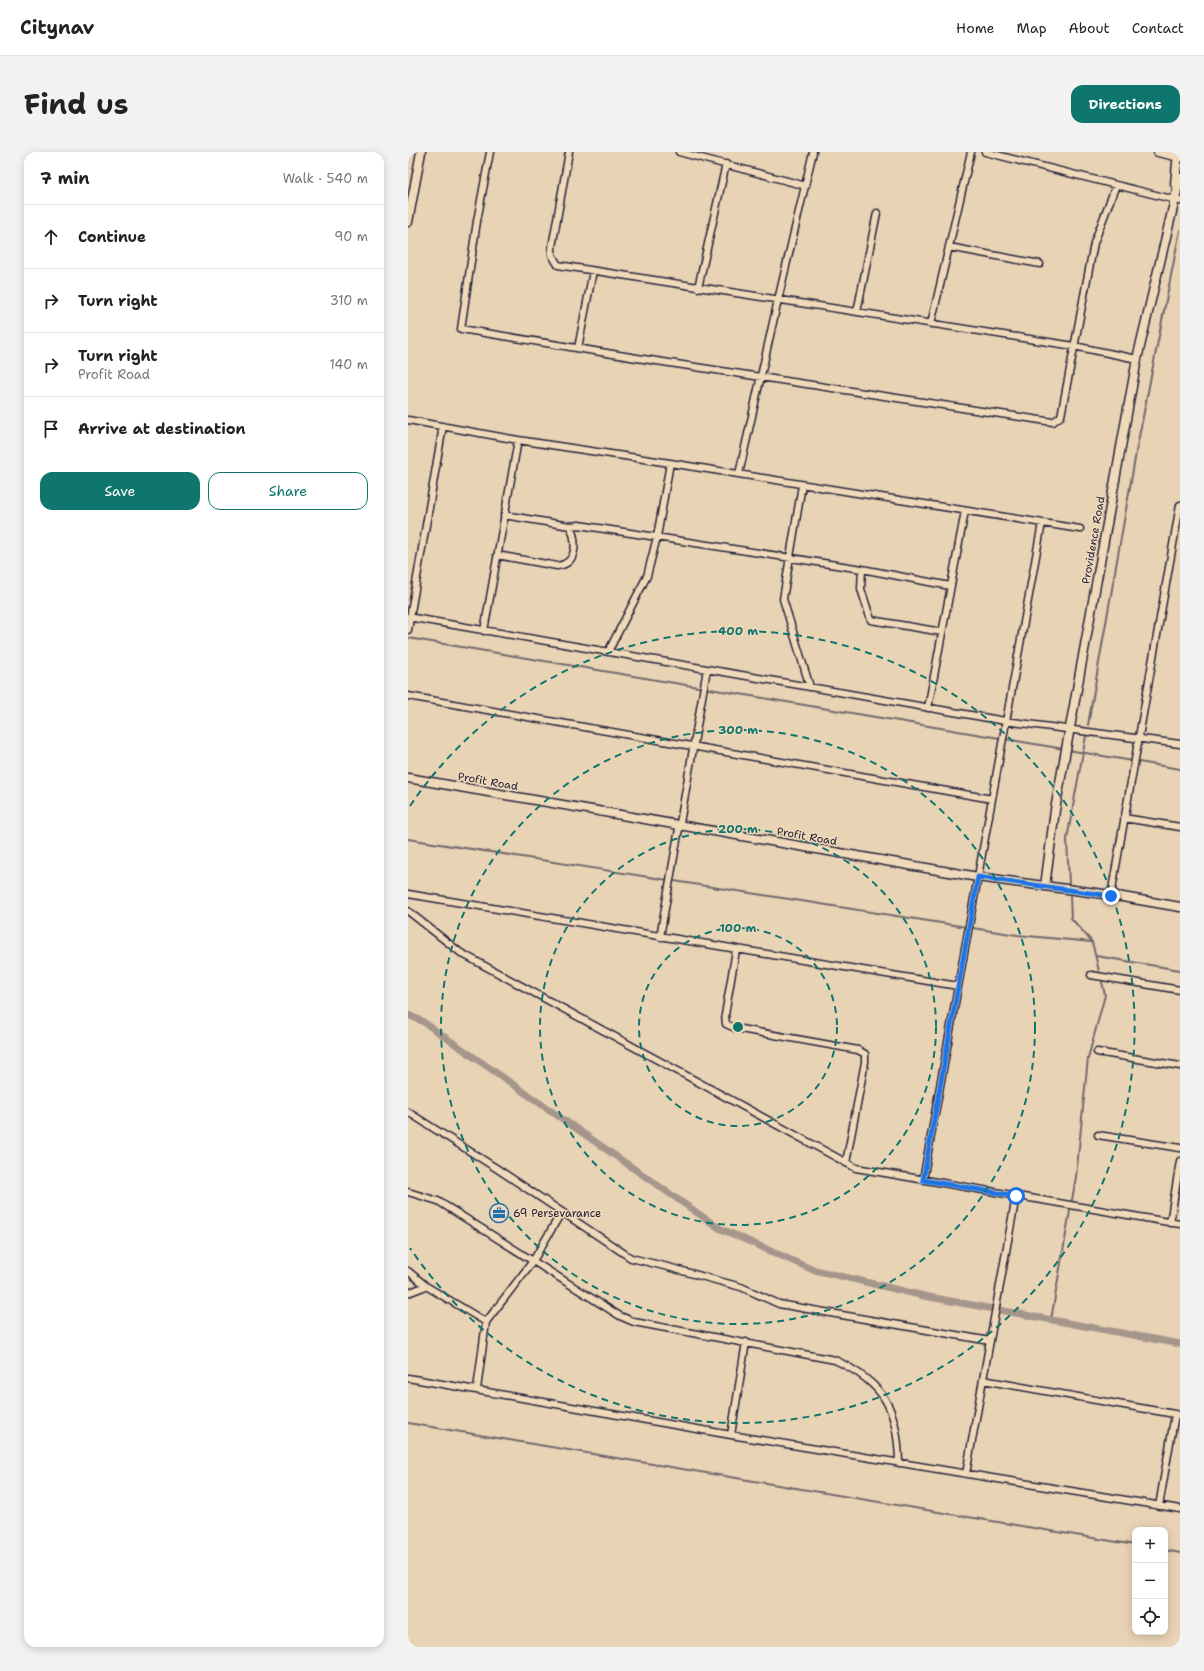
<!DOCTYPE html>
<html lang="en">
<head>
<meta charset="utf-8">
<style>
	:root { --surface:#fff; --page:#f2f2f2; --text:#222; --muted:#767676; --line:#e0e0e0; --accent:#0f766e }
	body { margin:0; font-family:"Shantell Sans",sans-serif; background:var(--page); color:var(--text) }
	.controls { position:absolute; right:12px; bottom:12px; display:grid; overflow:hidden; border-radius:8px; box-shadow:0 2px 10px #0003 }
	.controls button { width:36px; height:36px; display:grid; place-items:center; padding:0; border:0; border-bottom:1px solid var(--line); background:var(--surface); color:var(--text); font:20px sans-serif }
	.stop { position:absolute; width:12px; height:12px; margin:-9px; border:3px solid #1a73e8; border-radius:50%; background:#fff }
	.stop.end { background:#1a73e8; border-color:#fff; box-shadow:0 1px 4px #0008 }
	.list { margin:0; padding:0; list-style:none }
	h2 { display:flex; justify-content:space-between; align-items:center; height:52px; margin:0; padding:0 16px; font-size:17px }
	h2 small { font-size:13px; font-weight:400; color:var(--muted) }
	.list li { display:grid; grid-template-columns:26px 1fr auto; gap:12px; align-items:center; box-sizing:border-box; height:64px; padding:0 16px; border-top:1px solid var(--line) }
	.list b { display:block; font-size:15px; white-space:nowrap }
	.list p { margin:0; font-size:13px; white-space:nowrap; color:var(--muted) }
	.list em { font-size:13px; font-style:normal; color:var(--muted) }
	.actions { display:flex; gap:8px; padding:12px 16px }
	.actions a { flex:1; padding:9px 0; border:1px solid var(--accent); border-radius:12px; text-align:center; font-size:14px; color:var(--accent) }
	.actions .main { background:var(--accent); color:#fff }
	.icon { flex:none; width:22px; height:22px; fill:none; stroke:currentColor; stroke-width:2; stroke-linecap:round; stroke-linejoin:round }
	.map { position:relative; flex:none; width:772px; height:1495px; overflow:hidden; border-radius:12px }
	header { display:flex; align-items:center; gap:24px; box-sizing:border-box; height:56px; padding:0 20px; background:var(--surface); border-bottom:1px solid var(--line) }
	header strong { font-size:19px }
	nav { display:flex; gap:22px; margin-inline-start:auto; font-size:14px }
	.intro { display:flex; align-items:center; justify-content:space-between; box-sizing:border-box; height:96px; padding:0 24px }
	h1 { margin:0; font-size:28px }
	.button { padding:10px 18px; border-radius:12px; background:var(--accent); color:#fff; font-size:14px; font-weight:700 }
	main { display:flex; gap:24px; padding:0 24px }
	aside { flex:1; background:var(--surface); border-radius:12px; box-shadow:0 2px 10px #0003 }
	.map>svg:first-child { display:block }
</style>
</head>
<body>
<header>
<strong>Citynav</strong>
<nav><a>Home</a><a>Map</a><a>About</a><a>Contact</a></nav>
</header>
<div class="intro"><h1>Find us</h1><a class="button">Directions</a></div>
<main>
<aside>
<h2>7 min<small>Walk · 540 m</small></h2>
<ul class="list">
<li><svg class="icon" aria-label="ahead" viewBox="0 0 24 24"><path d="M12 20V5M6 11l6-6 6 6"/></svg><div><b>Continue</b></div><em>90 m</em></li>
<li><svg class="icon" aria-label="right" viewBox="0 0 24 24"><path d="M7 20v-9h11M14 6l5 5-5 5"/></svg><div><b>Turn right</b></div><em>310 m</em></li>
<li><svg class="icon" aria-label="right" viewBox="0 0 24 24"><path d="M7 20v-9h11M14 6l5 5-5 5"/></svg><div><b>Turn right</b><p>Profit Road</p></div><em>140 m</em></li>
<li><svg class="icon" aria-label="arrive" viewBox="0 0 24 24"><path d="M6 21V4h12l-3 4 3 4H6"/></svg><div><b>Arrive at destination</b></div></li>
</ul>
<div class="actions"><a class="main">Save</a><a>Share</a></div>
</aside>
<div class="map">
<svg width="772" height="1495" viewBox="0 0 772 1495">
	<rect width="100%" height="100%" fill="#e9d3b5"/>
	<filter id="ink" filterUnits="userSpaceOnUse"><feTurbulence type="fractalNoise" baseFrequency=".025" numOctaves="2"/><feDisplacementMap in="SourceGraphic" scale="8" xChannelSelector="R" yChannelSelector="G"/><feConvolveMatrix kernelMatrix="1 2 1 2 8 2 1 2 1" color-interpolation-filters="sRGB"/></filter>
	<g filter="url(#ink)">
		<g fill="none" stroke-linecap="round" stroke-linejoin="round">
			<path stroke="#71686c" stroke-width="2" d="M0 486 656 597
				M680 573 729 295 772 78
				M660 598 772 617
				M0 687 609 783 684 790
				M661 731 659 687 678 584
				M662 744 663 766 684 790 691 819
				M688 804 772 818
				M664 1048 668 1025 680 906 697 843 694 830
				M643 1168 662 1059
				M0 1271 727 1393
				M757 1398 772 1401"/>
			<path stroke="#a5968c" stroke-width="7" d="M0 863 14 869 311 1076 403 1117 516 1144 772 1192"/>
			<defs>
				<path id="street" d="M82 0 69 69 53 177 229 206 645 270 653 264 686 91 708 33
					M161 0 144 95V103L150 113 666 194 729 207
					M271 0 398 34
					M577 0 772 49
					M541 95 632 112
					M290 136 318 12
					M449 160 469 61
					M523 172 563 0
					M170 196 185 119
					M0 268 110 288 262 311 672 377
					M331 322 370 148 405 0
					M394 333 375 447 402 535
					M162 374 171 373 454 417
					M89 403 149 414C170 412 169 389 162 374L96 363
					M0 465 597 569 772 592
					M0 478 35 274
					M76 479 110 288
					M534 480 463 468 453 437 454 417 542 434
					M200 500 239 424 249 385 262 311
					M0 544 584 647
					M520 556 557 359
					M716 666 772 675
					M0 742 550 834
					M703 743 772 353
					M0 759 53 801 448 1016 772 1072
					M252 785 299 517
					M328 798 317 863 318 872 327 876 450 898 457 902V910L438 1011
					M683 823 772 838
					M689 900 772 914
					M0 960 88 1016 223 1106 260 1115 333 1135 371 1152 582 1189
					M690 983 772 996
					M515 1028 634 371
					M0 1040 30 1049 212 1164 226 1170 427 1208C476 1231 490 1256 491 1311
					M762 1071 772 1009
					M0 1119 18 1134 78 1170
					M0 1141 18 1134
					M0 1226 323 1283 772 1357
					M575 1228 772 1263
					M69 1237 78 1170 125 1109 153 1061
					M323 1283 338 1190
					M558 1322 608 1044
					M751 1354 767 1262"/>
				<path id="secondary" d="M750 0 772 5
					M767 32 770 0
					M0 70 13 0
					M0 626 570 725 703 743 772 755
					M637 734 647 658 729 207 772 26"/>
			</defs>
			<use href="#street" stroke="#22223b" stroke-width="9"/>
			<use href="#secondary" stroke="#22223b" stroke-width="11"/>
			<use href="#street" stroke="#f1daba" stroke-width="6"/>
			<use href="#secondary" stroke="#f1daba" stroke-width="8"/>
		</g>
	</g>
	<g fill="none" stroke-linecap="round" stroke-linejoin="round" filter="url(#ink)">
		<path stroke="#1a73e8" stroke-width="5" d="M608 1044 515 1028 570 725 703 744"/>
	</g>
	<g fill="none" stroke="#0f766e" stroke-width="2" stroke-dasharray="7 5">
		<circle cx="330" cy="875" r="99"/>
		<circle cx="330" cy="875" r="198"/>
		<circle cx="330" cy="875" r="297"/>
		<path d="M2 654A396 396 0 1 1 2 1096"/>
	</g>
	<defs>
		<symbol id="office-ring" viewBox="-11 -11 22 22"><circle r="9.5" fill="#f1daba" stroke="#1f6fb2" stroke-width="1.5"/><path d="M-6-3h4V-5.5h4V-3h4V5H-6ZM-1-4.5V-3h2v-1.5ZM-6 0V1H6V0Z" fill="#1f6fb2"/></symbol>
	</defs>
	<g fill-rule="evenodd">
		<use href="#office-ring" x="80" y="1050" width="22" height="22"/>
	</g>
	<g text-anchor="middle" stroke-width="3" stroke-linejoin="round" paint-order="stroke">
		<g font-size="11" fill="#22223b" stroke="#f1daba">
			<text transform="translate(685 388) rotate(-80)" y="4">Providence Road</text>
			<text transform="translate(80 629) rotate(10)" y="4">Profit Road</text>
			<text transform="translate(399 684) rotate(10)" y="4">Profit Road</text>
		</g>
		<g font-size="11" fill="#22223b" stroke="#f1daba" text-anchor="start">
			<text x="105" y="1065">69 Persevarance</text>
		</g>
	</g>
	<circle cx="330" cy="875" r="6" fill="#0f766e" stroke="#f1daba" stroke-width="2"/>
	<g font-size="12" text-anchor="middle" font-weight="bold" fill="#0f766e" stroke="#f1daba" stroke-width="3" stroke-linejoin="round" paint-order="stroke">
		<text x="330" y="483">400 m</text>
		<text x="330" y="582">300 m</text>
		<text x="330" y="681">200 m</text>
		<text x="330" y="780">100 m</text>
	</g>
</svg>
<div class="controls">
<button>+</button>
<button>−</button>
<button><svg class="icon" aria-label="locate" viewBox="0 0 24 24"><circle cx="12" cy="12" r="6"/><path d="M12 2v4M12 18v4M2 12h4M18 12h4"/></svg></button>
</div>
<div class="stop" style="left:608px;top:1044px"></div>
<div class="stop end" style="left:703px;top:744px"></div>
</div>
</main>
</body>
</html>
